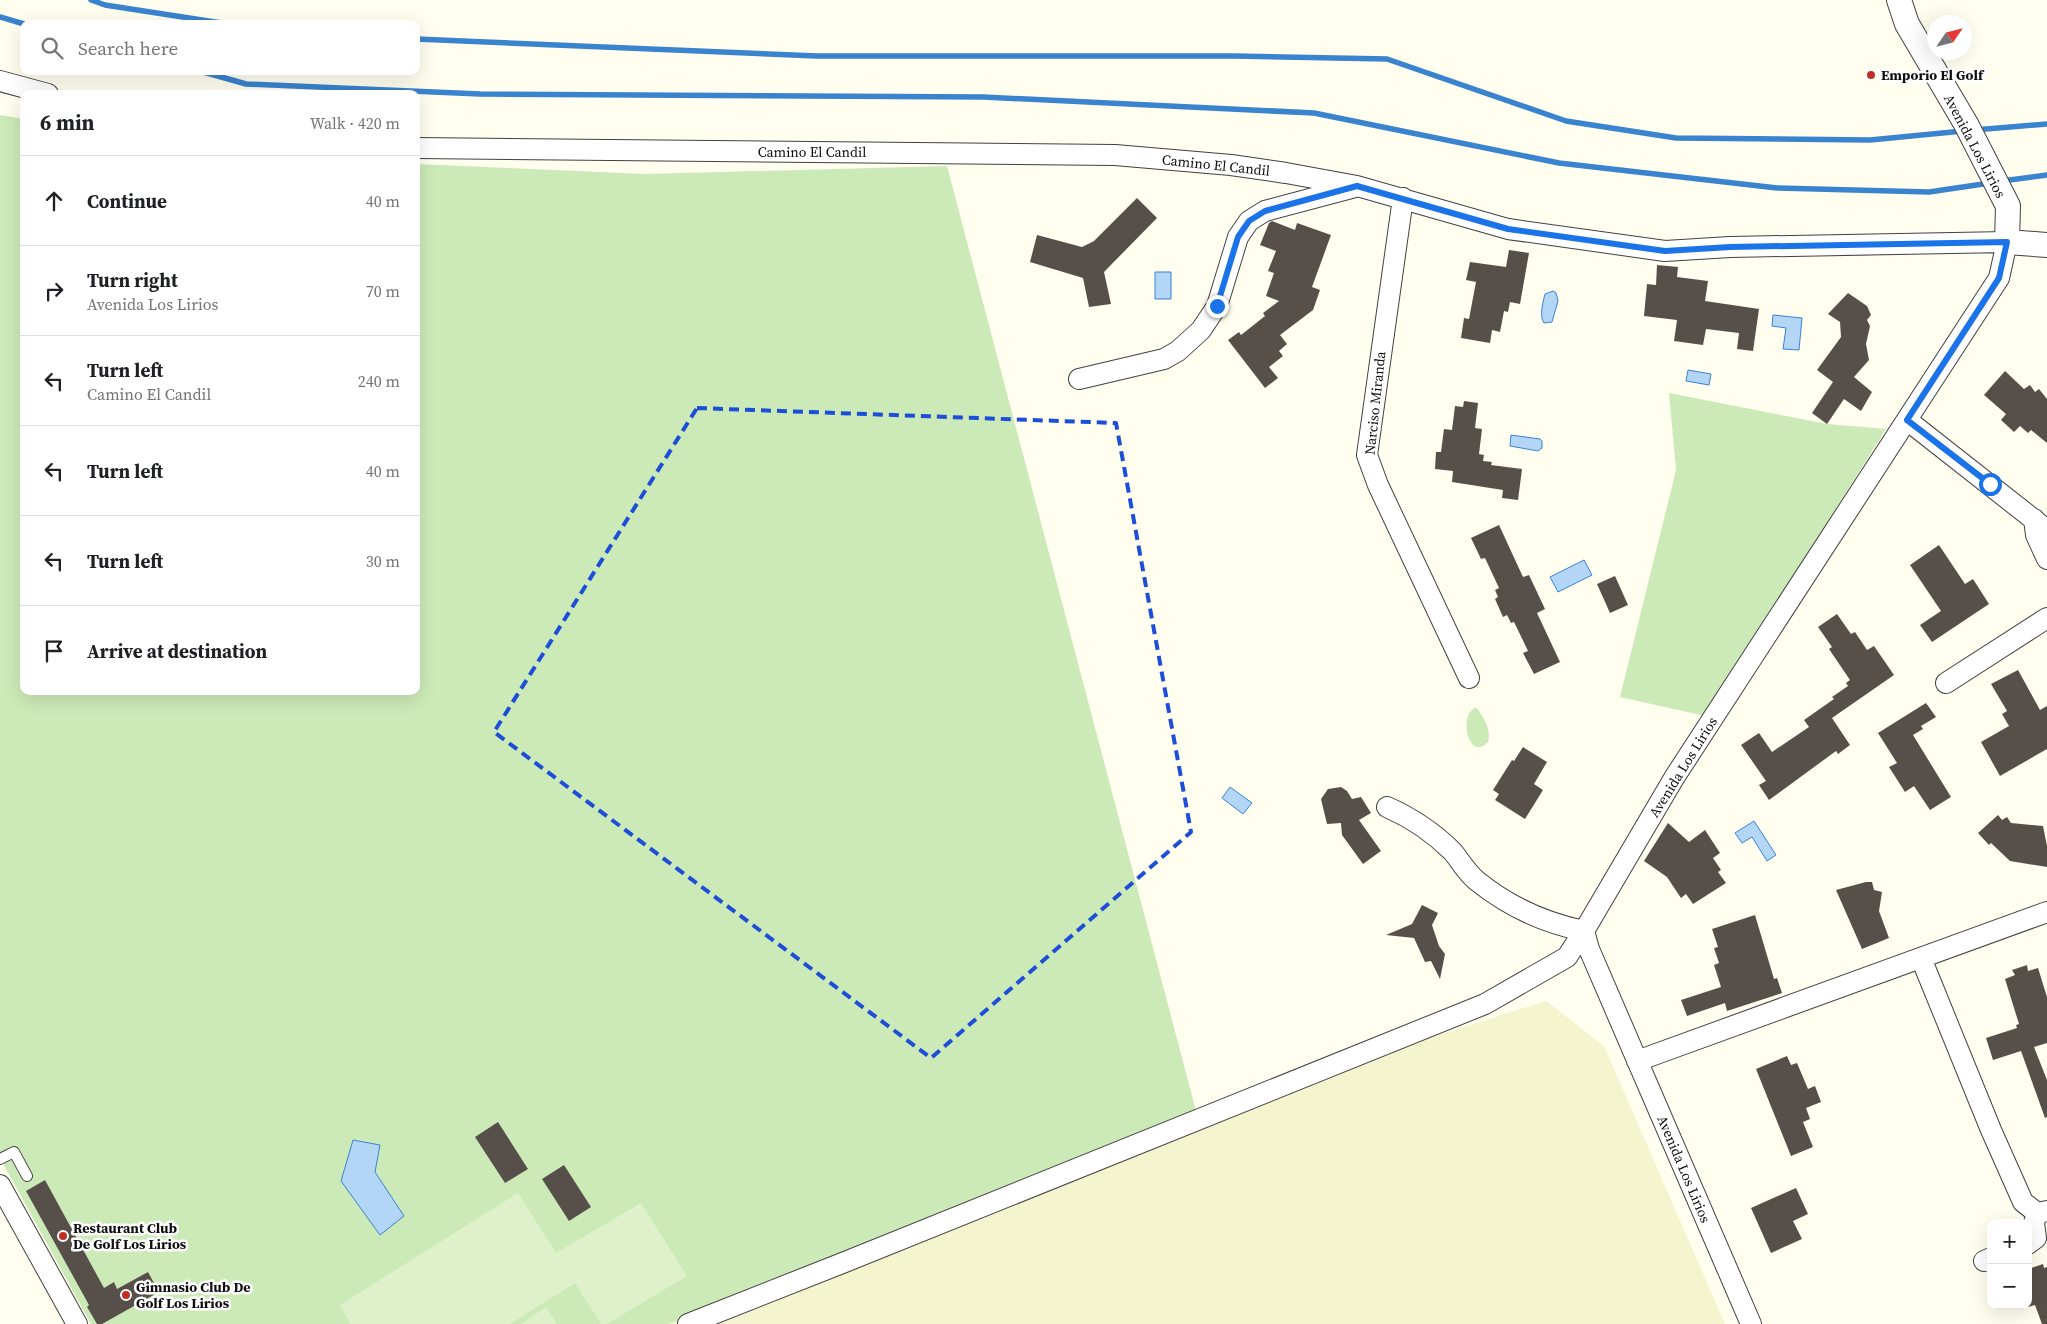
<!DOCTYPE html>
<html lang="en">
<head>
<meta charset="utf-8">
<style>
	:root { --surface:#fff; --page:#f2f2f2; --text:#202124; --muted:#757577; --line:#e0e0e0 }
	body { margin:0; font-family:"Source Serif 4",serif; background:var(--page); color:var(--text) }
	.controls { position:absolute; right:15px; bottom:15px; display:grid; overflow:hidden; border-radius:10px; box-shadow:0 5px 20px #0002 }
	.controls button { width:45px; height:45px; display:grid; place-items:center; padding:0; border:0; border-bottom:1px solid var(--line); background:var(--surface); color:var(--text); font:25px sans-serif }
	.compass { position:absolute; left:1927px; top:15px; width:45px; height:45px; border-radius:50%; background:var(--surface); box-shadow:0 5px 20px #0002; rotate:55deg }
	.stop { position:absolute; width:15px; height:15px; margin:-11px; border:4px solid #1a73e8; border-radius:50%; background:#fff }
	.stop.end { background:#1a73e8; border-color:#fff; box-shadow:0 1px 5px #0008 }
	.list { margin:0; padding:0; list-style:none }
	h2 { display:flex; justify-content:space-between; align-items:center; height:65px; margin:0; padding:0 20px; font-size:21px }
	h2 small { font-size:16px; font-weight:400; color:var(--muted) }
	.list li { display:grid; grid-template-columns:32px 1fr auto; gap:15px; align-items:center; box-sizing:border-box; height:90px; padding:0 20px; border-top:1px solid var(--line) }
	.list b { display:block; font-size:19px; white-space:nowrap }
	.list p { margin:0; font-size:16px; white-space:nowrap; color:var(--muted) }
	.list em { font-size:16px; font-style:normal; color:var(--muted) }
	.icon { flex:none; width:28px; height:28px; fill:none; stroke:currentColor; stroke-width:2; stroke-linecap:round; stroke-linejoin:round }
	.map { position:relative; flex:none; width:2047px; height:1324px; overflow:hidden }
	.search { position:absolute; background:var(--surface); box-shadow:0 5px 20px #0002; left:20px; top:20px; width:400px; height:55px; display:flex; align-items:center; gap:12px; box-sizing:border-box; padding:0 18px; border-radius:10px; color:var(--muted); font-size:19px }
	.panel { position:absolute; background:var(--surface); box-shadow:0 5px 20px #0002; left:20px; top:90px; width:400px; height:605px; border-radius:10px }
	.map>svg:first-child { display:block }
</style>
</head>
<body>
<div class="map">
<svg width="2047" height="1324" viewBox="0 0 2047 1324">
	<rect width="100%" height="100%" fill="#fffeef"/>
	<path fill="#f4f5ce" d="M1546 1001 1604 1046 1725 1324H669L1196 1111Z"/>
	<path fill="#cceab8" d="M0 115 24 119V691H416V164L645 174 947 166 1196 1111 669 1324H91L0 1158Z
		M1669 393 1827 424 1886 429 1705 716 1620 697 1676 470Z
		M1476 707C1483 716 1492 730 1488 742 1471 759 1463 729 1468 716 1469 712 1473 709 1476 707Z"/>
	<path fill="#dff1ca" d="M518 1193 556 1253 641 1203 687 1276 607 1324H601L575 1283 510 1324H351L340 1305Z
		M546 1307 557 1324H521Z"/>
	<path fill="#b3d6f7" stroke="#3983cf" d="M1155 272H1171V299H1155Z
		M1553 291 1556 293 1558 301 1552 322 1544 323C1539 316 1543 302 1545 294Z
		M1773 315 1802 318 1799 350 1783 349 1786 328 1772 326Z
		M1688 370 1711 374 1709 385 1686 381Z
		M1511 435 1540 439 1542 441V448L1538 451 1510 446Z
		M1584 560 1592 575 1558 592 1550 577Z
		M1230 787 1252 803 1243 814 1222 798Z
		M1754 821 1776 855 1767 861 1752 837 1742 843 1735 833Z
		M353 1140 380 1145 375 1172 404 1216 380 1235 341 1181Z"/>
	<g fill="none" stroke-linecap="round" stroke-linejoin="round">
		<path stroke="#3983cf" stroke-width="5.5" d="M91 0 105 5 228 24
			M0 17 24 24
			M416 39 817 56H1234L1387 59 1566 121 1676 138 1870 140 1963 131
			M200 71 246 84 480 94 983 97 1314 113 1559 163 1777 188 1929 192 1990 183
			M1974 130 2047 124
			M2002 181 2047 175"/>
	</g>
	<path fill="#57504a" d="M1137 198 1157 218 1104 272 1111 304 1089 307 1083 278 1030 262 1037 235 1082 247 1094 241Z
		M1272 221 1295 230 1297 223 1331 235 1312 287 1320 290 1313 310 1280 335 1287 344 1279 351 1283 356 1269 367 1278 378 1265 388 1228 340 1239 332 1241 335 1265 316 1263 313 1279 301 1266 296 1274 273 1268 271 1276 251 1260 245 1269 223Z
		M1509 250 1529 253 1520 304 1510 302 1508 312 1504 311 1500 332 1492 330 1490 343 1461 338 1464 318 1469 319 1476 282 1466 280 1470 262 1506 267Z
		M1657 265 1678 267 1677 277 1708 281 1705 301 1759 309 1753 351 1737 349 1739 333 1706 329 1703 345 1674 341 1677 320 1644 316 1647 284 1656 285Z
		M1848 293 1867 306 1871 315 1867 320 1870 326 1866 344 1869 360 1854 377 1872 392 1861 411 1844 399 1827 424 1812 413 1833 382 1817 370 1841 337 1840 322 1828 314Z
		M2005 371 2024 389 2030 385 2035 392 2039 389 2047 399V443L2031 430 2028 433 2020 426 2014 432 2001 420 2006 414 1984 395Z
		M1464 401 1478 403 1475 428 1482 429 1479 454 1484 455 1483 461 1492 462 1491 465 1522 469 1518 500 1502 498 1503 490 1452 482 1453 471 1435 469 1436 452H1441L1444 429 1452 430 1455 406 1463 407Z
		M1499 525 1523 577 1529 575 1545 609 1537 613 1560 662 1534 674 1523 653 1528 651 1514 622 1511 623 1507 615 1503 617 1495 599 1498 597 1495 590 1499 588 1485 558 1481 559 1471 538Z
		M1939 545 1965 584 1973 579 1989 604 1932 642 1920 625 1941 611 1910 565Z
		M1615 576 1628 605 1610 613 1597 584Z
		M1837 614 1851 634 1855 632 1867 650 1874 646 1894 675 1832 718 1850 745 1838 754 1836 751 1769 800 1759 785 1766 781 1741 745 1759 733 1772 752 1809 727 1804 720 1834 699 1832 697 1848 686 1846 683 1850 680 1829 649 1832 647 1818 627Z
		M2018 670 2040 710 2047 706V749L2000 776 1981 742 2009 726 2002 714 2007 711 1991 684Z
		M1926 703 1936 717 1921 726 1923 729 1913 735 1951 797 1930 810 1914 786 1905 792 1889 767 1897 763 1878 733Z
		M1523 747 1547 762 1534 784 1543 790 1525 819 1495 800 1499 794 1493 790 1512 760 1514 761Z
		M1341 787 1347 791 1352 799 1361 797 1371 813 1359 820 1381 851 1363 864 1342 835 1341 823 1327 824 1321 799 1328 789Z
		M1998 815 2002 820 2007 817 2011 823 2043 826 2047 846V867L2010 861 1991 843 1989 845 1978 833Z
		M1668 823 1689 842 1705 830 1720 853 1713 858 1721 870 1718 872 1726 883 1693 904 1686 894 1681 898 1667 877 1644 861Z
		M1866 882H1872L1874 890 1882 892 1879 911 1889 938 1862 949 1836 890Z
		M1422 905 1438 913 1432 925 1439 946 1445 954 1440 979 1431 961 1425 962 1414 938 1386 935 1412 924Z
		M1755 915 1774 979 1777 978 1782 993 1727 1011 1725 1003 1687 1016 1681 1000 1721 987 1714 965 1719 963 1714 948 1718 947 1712 929Z
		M2027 965 2028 971 2038 968 2047 997V1043L2034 1047 2047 1080V1117L2045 1118 2021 1051 1993 1060 1986 1038 2017 1028 2016 1025 2019 1024 2005 979 2015 975 2012 970Z
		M1787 1056 1791 1065 1797 1063 1808 1089 1815 1086 1821 1102 1806 1108 1810 1119 1803 1122 1813 1147 1791 1156 1756 1069Z
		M498 1122 528 1169 505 1183 475 1137Z
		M564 1165 591 1207 569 1221 542 1179Z
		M45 1180 104 1288 114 1282 117 1289 148 1272 159 1292 102 1324H97L87 1307 89 1305 26 1191Z
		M1796 1188 1808 1214 1793 1221 1802 1239 1771 1253 1751 1208Z
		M2043 1264 2044 1268 2047 1267V1324H2042L2035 1305 2028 1307V1269Z"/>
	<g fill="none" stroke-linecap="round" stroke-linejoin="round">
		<defs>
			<path id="service" d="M0 1159 14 1152 27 1176"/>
			<path id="minor" d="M0 81 48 94
				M416 148 1115 155 1231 165 1286 173 1357 186 1508 229 1665 251 1730 247 2007 242 1999 278 1674 778 1584 931 1589 949 1751 1324
				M1403 198 1367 455 1378 485 1469 678
				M1079 379 1164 359 1178 351 1201 330 1217 306 1238 237 1249 221 1265 211 1355 187
				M1907 420 2047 530
				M2034 519 2036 535 2047 559
				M1946 683 2047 618
				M1921 958 1991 1130 2023 1202 2037 1213 2047 1211
				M1637 1061 2047 912
				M0 1185 77 1324
				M2028 1244 2036 1238 2034 1223 2037 1213
				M1984 1261 1991 1258
				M688 1324 845 1262 1485 1004 1567 957 1584 931C1545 923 1508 906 1477 881 1467 873 1461 862 1453 852 1433 832 1412 818 1387 807"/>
			<path id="tertiary" d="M1899 0 1907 24 1966 124 2008 206 2007 242 2047 245"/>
		</defs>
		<use href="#service" stroke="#414141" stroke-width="12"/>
		<use href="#minor" stroke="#414141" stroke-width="22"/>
		<use href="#tertiary" stroke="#414141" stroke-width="26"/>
		<use href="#service" stroke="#fff" stroke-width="10"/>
		<use href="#minor" stroke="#fff" stroke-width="20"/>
		<use href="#tertiary" stroke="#fff" stroke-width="24"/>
	</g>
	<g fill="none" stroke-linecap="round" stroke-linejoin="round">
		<path stroke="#1a73e8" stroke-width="6" d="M1217 306 1238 237 1249 221 1265 211 1357 186 1508 229 1665 251 1730 247 2007 242 1999 278 1907 420 1990 484"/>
	</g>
	<path fill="none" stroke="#1d4ed8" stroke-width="4" stroke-dasharray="10 6" stroke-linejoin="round" d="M697 408 1116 423 1191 832 931 1058 494 732Z"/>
	<g fill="#c02d24" stroke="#fff" stroke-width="2">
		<circle cx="1871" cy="75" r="5"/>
		<circle cx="63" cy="1236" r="5"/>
		<circle cx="126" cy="1295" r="5"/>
	</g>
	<g text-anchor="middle" stroke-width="5" stroke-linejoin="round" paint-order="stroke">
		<g font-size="14" font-weight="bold" fill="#0e0e0e" stroke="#fff" text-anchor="start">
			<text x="1881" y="80">Emporio El Golf</text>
			<text x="73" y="1233">Restaurant Club<tspan x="73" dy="16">De Golf Los Lirios</tspan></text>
			<text x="136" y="1292">Gimnasio Club De<tspan x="136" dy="16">Golf Los Lirios</tspan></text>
		</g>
		<g font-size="14" fill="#0e0e0e" stroke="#fff">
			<text transform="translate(1975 146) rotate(62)" y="5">Avenida Los Lirios</text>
			<text x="812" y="157">Camino El Candil</text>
			<text transform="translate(1216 165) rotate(6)" y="5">Camino El Candil</text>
			<text transform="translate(1375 403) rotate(-84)" y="5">Narciso Miranda</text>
			<text transform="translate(1683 767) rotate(-58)" y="5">Avenida Los Lirios</text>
			<text transform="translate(1684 1169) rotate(67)" y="5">Avenida Los Lirios</text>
		</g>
	</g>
</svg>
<div class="controls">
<button>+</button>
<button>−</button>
</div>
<svg class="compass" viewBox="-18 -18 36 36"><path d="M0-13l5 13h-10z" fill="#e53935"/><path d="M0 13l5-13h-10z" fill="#757577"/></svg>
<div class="stop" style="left:1990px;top:484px"></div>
<div class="stop end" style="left:1217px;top:306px"></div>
<div class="search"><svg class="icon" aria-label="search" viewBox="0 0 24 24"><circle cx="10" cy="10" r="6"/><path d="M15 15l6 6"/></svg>Search here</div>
<section class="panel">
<h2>6 min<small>Walk · 420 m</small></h2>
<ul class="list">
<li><svg class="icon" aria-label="ahead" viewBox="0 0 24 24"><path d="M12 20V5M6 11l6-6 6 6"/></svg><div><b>Continue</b></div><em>40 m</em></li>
<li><svg class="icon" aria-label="right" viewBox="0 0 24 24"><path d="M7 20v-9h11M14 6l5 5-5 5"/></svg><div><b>Turn right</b><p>Avenida Los Lirios</p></div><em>70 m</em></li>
<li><svg class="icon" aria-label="left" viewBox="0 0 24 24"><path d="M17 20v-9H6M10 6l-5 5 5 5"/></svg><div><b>Turn left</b><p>Camino El Candil</p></div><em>240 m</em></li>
<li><svg class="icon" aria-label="left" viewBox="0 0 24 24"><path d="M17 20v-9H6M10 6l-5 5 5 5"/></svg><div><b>Turn left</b></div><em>40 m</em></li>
<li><svg class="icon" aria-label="left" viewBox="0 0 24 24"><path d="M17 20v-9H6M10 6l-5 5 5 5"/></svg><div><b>Turn left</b></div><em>30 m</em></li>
<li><svg class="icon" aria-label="arrive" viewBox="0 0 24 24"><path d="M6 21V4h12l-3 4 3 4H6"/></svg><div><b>Arrive at destination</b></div></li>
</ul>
</section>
</div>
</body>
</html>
